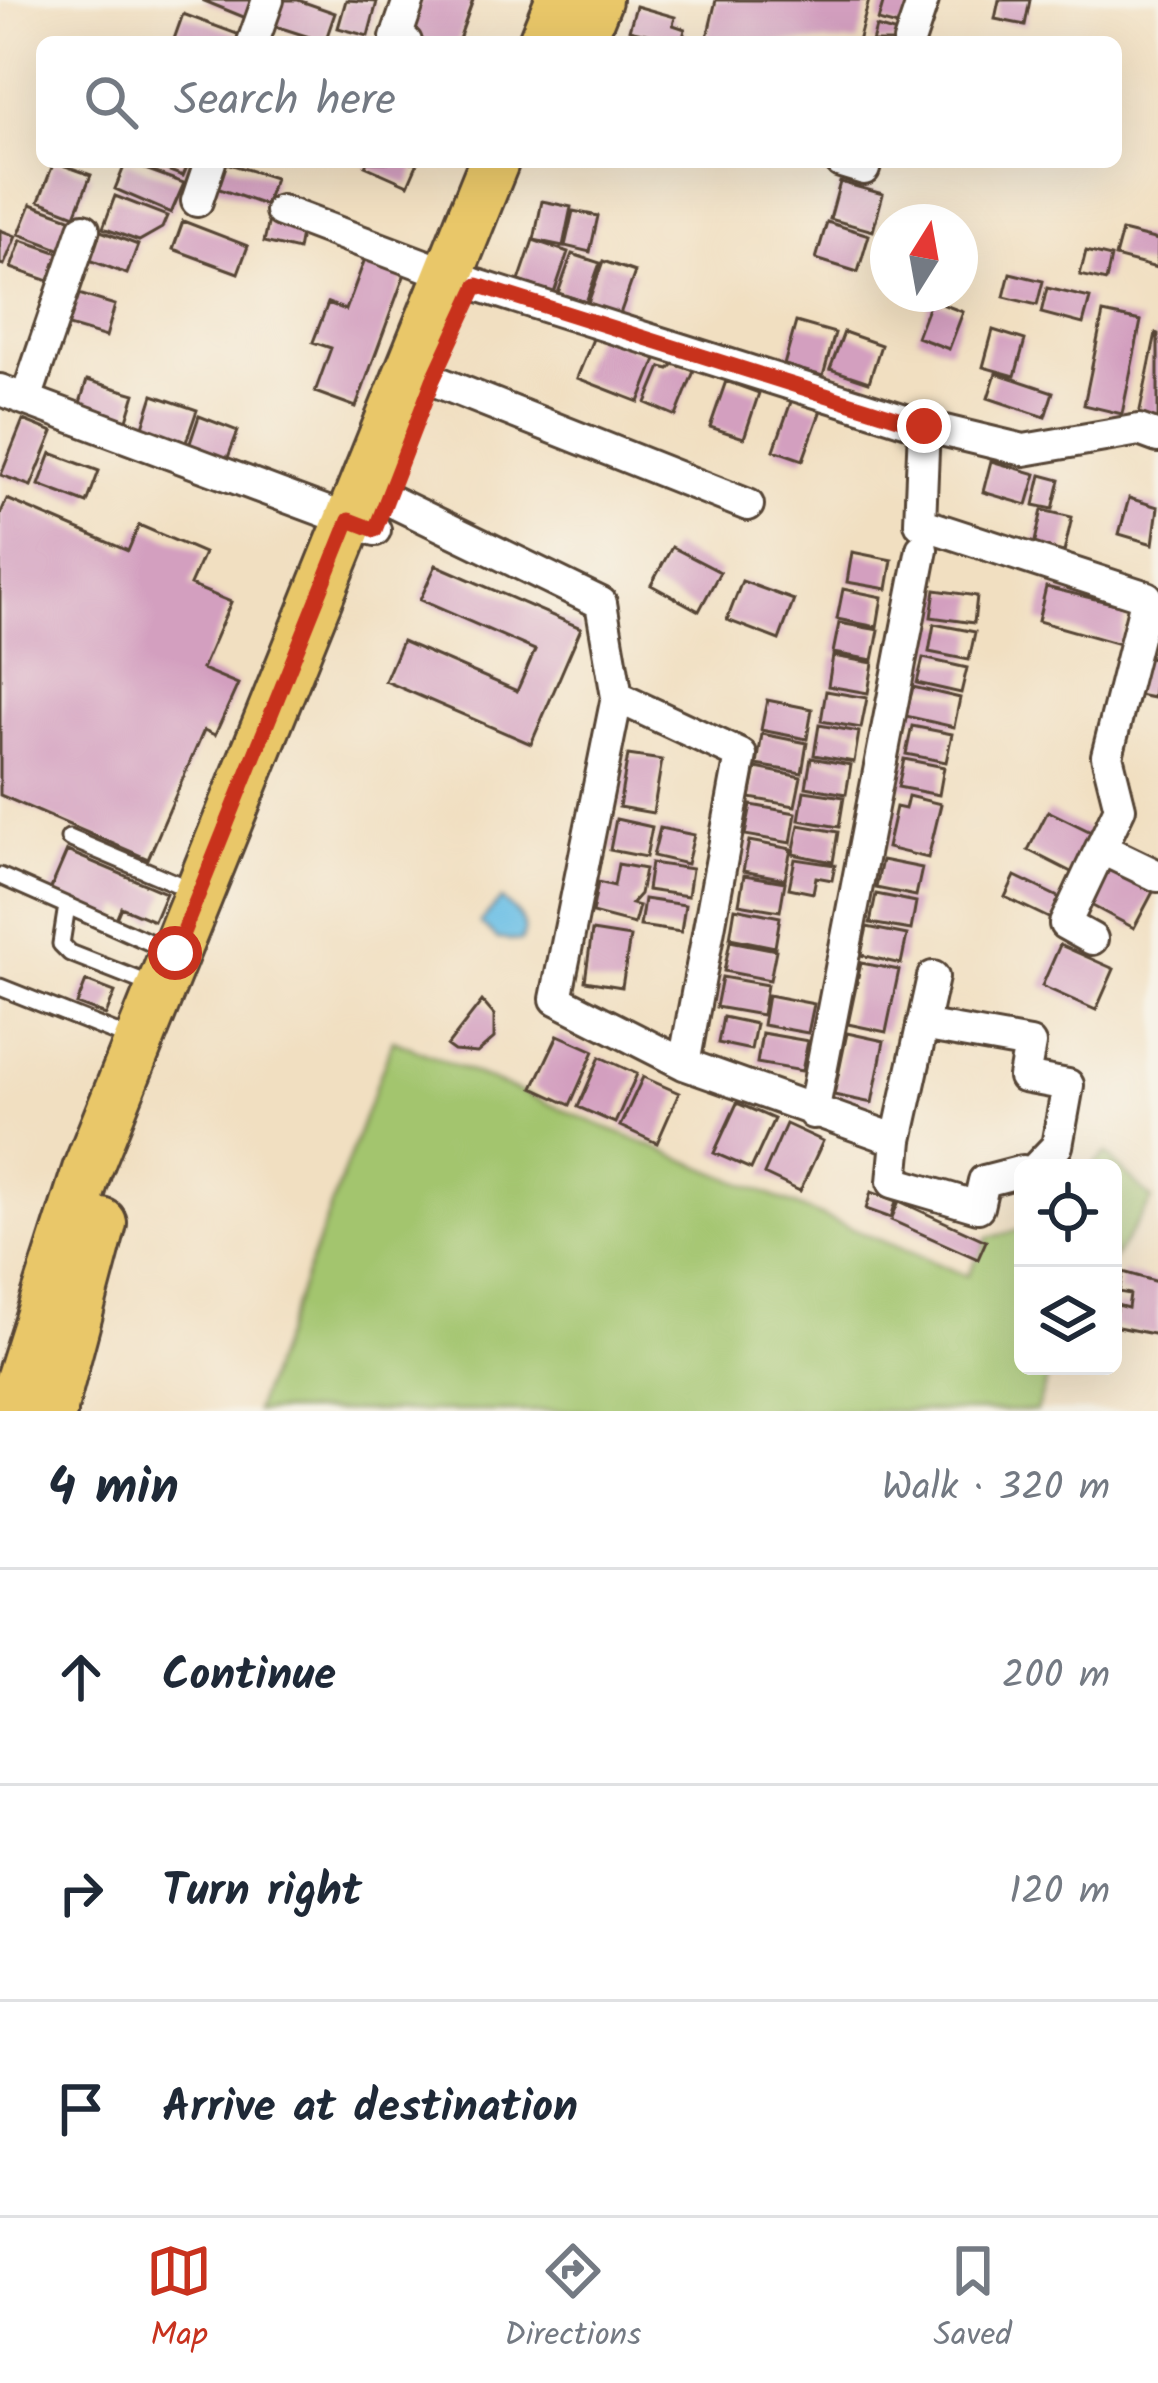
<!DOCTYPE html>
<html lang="en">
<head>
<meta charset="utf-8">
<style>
	:root { --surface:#fff; --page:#f2f2f3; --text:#1f2937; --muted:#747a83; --line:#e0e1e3; --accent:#c8321e }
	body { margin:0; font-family:Kalam,sans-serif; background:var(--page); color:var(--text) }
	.controls { position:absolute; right:36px; bottom:36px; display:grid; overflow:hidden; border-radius:18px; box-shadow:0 12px 48px #0002 }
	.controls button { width:108px; height:108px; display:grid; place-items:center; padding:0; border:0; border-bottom:3px solid var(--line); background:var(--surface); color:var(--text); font:60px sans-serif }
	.compass { position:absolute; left:870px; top:204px; width:108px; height:108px; border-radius:50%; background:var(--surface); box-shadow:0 12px 48px #0002; rotate:11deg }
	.stop { position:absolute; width:36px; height:36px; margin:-27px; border:9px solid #c8321e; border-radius:50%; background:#fff }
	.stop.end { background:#c8321e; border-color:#fff; box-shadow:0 3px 12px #0008 }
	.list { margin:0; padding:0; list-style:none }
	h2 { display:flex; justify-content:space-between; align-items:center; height:156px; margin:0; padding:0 48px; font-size:51px }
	h2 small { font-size:39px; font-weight:400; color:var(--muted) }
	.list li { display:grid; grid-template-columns:78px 1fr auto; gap:36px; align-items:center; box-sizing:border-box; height:216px; padding:0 48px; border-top:3px solid var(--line) }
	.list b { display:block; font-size:45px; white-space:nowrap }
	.list em { font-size:39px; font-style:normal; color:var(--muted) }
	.icon { flex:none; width:66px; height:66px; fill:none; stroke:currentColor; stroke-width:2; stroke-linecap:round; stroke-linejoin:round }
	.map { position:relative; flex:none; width:1158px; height:1411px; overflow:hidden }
	.search { position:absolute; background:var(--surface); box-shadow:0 12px 48px #0002; left:36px; right:36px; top:36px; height:132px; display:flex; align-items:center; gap:30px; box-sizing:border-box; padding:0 42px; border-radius:18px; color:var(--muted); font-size:45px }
	.sheet { height:804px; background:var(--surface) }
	nav { display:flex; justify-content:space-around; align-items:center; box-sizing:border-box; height:168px; border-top:3px solid var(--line); background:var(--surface); font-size:33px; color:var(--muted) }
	nav a { display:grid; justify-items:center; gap:6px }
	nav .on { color:var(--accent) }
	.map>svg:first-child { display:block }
</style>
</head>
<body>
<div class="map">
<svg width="1158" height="1411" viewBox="0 0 1158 1411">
	<rect width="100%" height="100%" fill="#f7f3e8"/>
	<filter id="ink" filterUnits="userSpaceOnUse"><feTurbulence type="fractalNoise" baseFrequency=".00833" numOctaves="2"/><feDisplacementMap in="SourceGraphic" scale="24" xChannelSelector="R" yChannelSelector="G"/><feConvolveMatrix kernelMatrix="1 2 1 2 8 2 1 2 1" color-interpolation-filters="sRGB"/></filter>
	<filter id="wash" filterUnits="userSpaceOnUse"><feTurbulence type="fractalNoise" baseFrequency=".004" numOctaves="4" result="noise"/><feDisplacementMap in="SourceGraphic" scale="48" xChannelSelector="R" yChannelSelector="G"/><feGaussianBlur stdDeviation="2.7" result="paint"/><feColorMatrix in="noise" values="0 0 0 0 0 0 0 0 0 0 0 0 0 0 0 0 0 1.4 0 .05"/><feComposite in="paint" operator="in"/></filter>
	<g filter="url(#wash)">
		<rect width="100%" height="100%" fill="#f1dfc1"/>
		<path fill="#a3c56e" stroke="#6f7846" stroke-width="3" d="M393 1040 967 1276 988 1238 1023 1229V1366H1052L1036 1411H255Z
			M1106 1153 1152 1200 1113 1260V1168H1090Z"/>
		<path fill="#68bee5" stroke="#527482" stroke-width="3" d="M501 899C514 910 532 922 521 941L498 939 480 923Z"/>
		<g id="blocks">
			<path fill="#d39fbf" d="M202 0H253L246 18Z
				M281 0H298L335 13 325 42 272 25Z
				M346 0 377 2 368 36 338 28Z
				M420 0H473L458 42H428L408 35Z
				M716 0H869L858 42H706Z
				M884 0H913L905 28 878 21Z
				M999 0H1030L1025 25 995 19Z
				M636 6 675 17 673 25 685 29 682 42 629 30Z
				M183 14 240 35 237 42H173Z
				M876 27 897 33 895 42H872Z
				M54 162 91 175 75 215 39 201Z
				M126 162 184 183 171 213 115 189Z
				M146 162H189L183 176Z
				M223 162 275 178 265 205 214 187Z
				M367 162H418L408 185 365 166Z
				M840 182 883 194 873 231 830 219Z
				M115 196 167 216 162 228 139 241 103 228Z
				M542 201 571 207 563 246 534 240Z
				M31 204 75 220 64 251 19 234Z
				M573 211 598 216 590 252 565 246Z
				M269 220 302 228 298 250 264 242Z
				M183 221 248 246 238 273 173 249Z
				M827 222 869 235 858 272 816 259Z
				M0 230 16 236 4 265 0 264Z
				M98 230 138 245 127 274 87 259Z
				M1122 231 1158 240 1157 268 1115 257Z
				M21 240 59 253 49 281 11 268Z
				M533 240 568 252 554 293 519 281Z
				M1086 251 1111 257 1106 281 1080 275Z
				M572 254 600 263 586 302 558 293Z
				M366 256 406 271 356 407 315 392 331 348 313 342 328 303 346 310Z
				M603 261 635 272 620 314 588 303Z
				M1010 273 1043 281 1037 305 1004 297Z
				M1047 288 1090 298 1083 324 1041 313Z
				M72 292 115 305 106 337 62 324Z
				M931 300 963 312 949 349 917 337Z
				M1103 313 1141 321 1122 414 1084 405Z
				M796 322 835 333 823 376 784 365Z
				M993 330 1025 340 1015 376 983 367Z
				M844 332 881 345 869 382 830 369Z
				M1156 333 1158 334V424L1138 420Z
				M595 334 656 359 639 402 577 378Z
				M675 363 694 371 676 416 646 403 661 367 669 369Z
				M996 373 1053 392 1045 417 988 398Z
				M87 380 135 394 127 420 79 406Z
				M726 381 759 393 744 438 710 427Z
				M153 395 197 410 185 445 142 430Z
				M792 399 821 410 803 460 774 450Z
				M199 416 238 431 227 460 189 446Z
				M23 420 53 432 31 486 1 475Z
				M51 453 99 471 87 503 39 485Z
				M991 461 1036 474 1027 505 983 492Z
				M1041 475 1060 480 1053 509 1034 505Z
				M1129 498 1158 507 1153 544 1119 534Z
				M7 499 128 551 139 525 204 553 190 585 231 602 202 669 238 684 215 735 204 730 148 859 0 795V515Z
				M1042 510 1072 517 1064 552 1034 546Z
				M672 547 720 572 699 611 651 585Z
				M852 552 892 560 887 589 847 582Z
				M436 565 581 628 531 744 385 681 402 641 517 691 535 650 420 600Z
				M742 581 794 600 779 640 727 620Z
				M1046 587 1128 607 1119 644 1038 621Z
				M843 589 882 597 877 627 837 619Z
				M935 590 977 596 974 623 931 617Z
				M839 623 879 630 873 660 833 653Z
				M934 624 975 632 969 660 929 652Z
				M833 656 873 663 868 693 828 686Z
				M1141 656 1158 660 1153 698 1133 694Z
				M923 658 967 668 961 693 917 683Z
				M913 687 960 698 954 727 906 716Z
				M826 691 867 698 861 728 821 721Z
				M767 700 812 709 807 739 761 730Z
				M819 725 859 732 854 762 814 755Z
				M912 726 952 734 946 762 906 754Z
				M762 734 807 743 802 773 757 765Z
				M628 755 662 760 653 813 619 807Z
				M811 758 851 765 846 794 806 787Z
				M904 759 944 767 939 795 898 787Z
				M756 768 801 777 795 806 750 798Z
				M804 791 844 797 839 827 799 820Z
				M908 796 941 804 928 858 887 848 896 807 905 809Z
				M751 805 796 813 791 843 745 835Z
				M1048 811 1097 835 1077 875 1028 850Z
				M616 819 652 827 646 857 610 850Z
				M799 825 838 832 833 862 793 854Z
				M660 828 694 835 687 864 653 856Z
				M749 841 791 849 785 879 743 871Z
				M67 851 166 893 154 921 121 907 115 921 49 893Z
				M795 859 835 865 832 880 816 877 813 893 789 888Z
				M882 860 922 868 916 896 876 888Z
				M651 863 692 869 688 896 647 890Z
				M618 864 645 869 640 894 631 904 639 906 634 924 592 913 598 882 614 886Z
				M1107 865 1154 890 1134 928 1087 903Z
				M744 875 785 882 780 911 739 904Z
				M1015 876 1064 900 1055 921 1005 897Z
				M876 894 916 902 911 930 870 923Z
				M644 899 685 905 681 932 640 926Z
				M735 908 780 917 775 947 730 938Z
				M867 927 907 935 901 964 861 955Z
				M592 931 630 937 622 987 585 981Z
				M730 941 776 950 770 980 724 971Z
				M1060 945 1114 969 1096 1010 1042 986Z
				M861 963 899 970 886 1032 848 1024Z
				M722 977 767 985 762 1015 716 1007Z
				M86 981 115 992 106 1015 77 1004Z
				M768 995 814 1004 808 1033 763 1025Z
				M482 1001 494 1015V1038L477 1053 454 1051 447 1046Z
				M723 1017 756 1024 751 1050 718 1043Z
				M762 1033 808 1041 802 1071 757 1063Z
				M847 1033 884 1041 872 1103 834 1095Z
				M558 1035 594 1051 570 1105 533 1088Z
				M600 1057 637 1074 615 1123 578 1107Z
				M643 1077 679 1093 657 1143 620 1126Z
				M737 1103 774 1119 751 1169 714 1153Z
				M786 1124 823 1141 800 1191 764 1174Z
				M871 1192 896 1201 891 1218 866 1209Z
				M899 1201 986 1241 978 1259 891 1220Z
				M1123 1272 1158 1282V1335L1113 1326 1117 1305 1128 1308 1130 1294 1119 1292Z"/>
		</g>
	</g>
	<g filter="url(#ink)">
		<use href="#blocks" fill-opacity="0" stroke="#564536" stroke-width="3"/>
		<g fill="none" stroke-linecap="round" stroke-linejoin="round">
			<defs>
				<path id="service" d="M69 838 194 891
					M0 876 167 950
					M67 906 61 944 70 953 154 986
					M0 987 131 1039"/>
				<path id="minor" d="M253 42 268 0
					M406 42 396 38 409 0
					M909 42 923 0
					M841 162 864 169 866 162
					M197 201 210 162
					M281 211 477 285 924 426 1024 450 1139 430 1158 437
					M433 380 748 505
					M0 390 375 530
					M26 399 84 229
					M924 426 920 523 1147 597 1107 756 1120 808 1065 924 1092 939
					M387 499 601 603 617 697 556 999 684 1064 897 1140
					M617 697 741 755 684 1064
					M1102 849 1158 876
					M933 977 897 1140 893 1182 978 1207 984 1181 1023 1171
					M922 1025 1030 1044 1024 1077 1068 1085 1057 1146 1036 1168
					M813 1113 922 549"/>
				<path id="primary" d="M543 42 560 0
					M580 42 597 0
					M10 1411 87 1170 494 162
					M52 1411 102 1223"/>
			</defs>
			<use href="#service" stroke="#564536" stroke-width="21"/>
			<use href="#minor" stroke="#564536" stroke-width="36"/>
			<use href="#primary" stroke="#564536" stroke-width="54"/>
			<use href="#service" stroke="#fff" stroke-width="15"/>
			<use href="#minor" stroke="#fff" stroke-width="30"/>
			<use href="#primary" stroke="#e9c769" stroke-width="48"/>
		</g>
	</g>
	<g fill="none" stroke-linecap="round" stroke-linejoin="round" filter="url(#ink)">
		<path stroke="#c8321e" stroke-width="15" d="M175 953 349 520 375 530 433 380 477 285 924 426"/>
	</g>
</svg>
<div class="controls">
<button><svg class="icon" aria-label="locate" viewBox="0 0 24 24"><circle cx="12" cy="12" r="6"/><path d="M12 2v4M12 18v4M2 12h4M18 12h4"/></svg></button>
<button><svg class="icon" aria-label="layers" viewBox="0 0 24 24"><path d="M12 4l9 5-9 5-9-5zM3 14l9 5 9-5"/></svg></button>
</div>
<svg class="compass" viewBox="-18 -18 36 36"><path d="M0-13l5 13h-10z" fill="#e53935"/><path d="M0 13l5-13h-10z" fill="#747a83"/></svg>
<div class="stop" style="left:175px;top:953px"></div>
<div class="stop end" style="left:924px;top:426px"></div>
<div class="search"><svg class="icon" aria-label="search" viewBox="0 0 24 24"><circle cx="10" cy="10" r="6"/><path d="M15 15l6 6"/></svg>Search here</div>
</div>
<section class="sheet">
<h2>4 min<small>Walk · 320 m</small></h2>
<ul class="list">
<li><svg class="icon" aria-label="ahead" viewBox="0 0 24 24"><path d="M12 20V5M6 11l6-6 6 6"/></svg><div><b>Continue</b></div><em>200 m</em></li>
<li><svg class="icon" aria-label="right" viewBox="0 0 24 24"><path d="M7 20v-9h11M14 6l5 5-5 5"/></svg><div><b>Turn right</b></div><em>120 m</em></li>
<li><svg class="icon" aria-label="arrive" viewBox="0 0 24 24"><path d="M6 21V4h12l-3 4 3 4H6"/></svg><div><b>Arrive at destination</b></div></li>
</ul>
</section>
<nav>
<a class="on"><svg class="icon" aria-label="map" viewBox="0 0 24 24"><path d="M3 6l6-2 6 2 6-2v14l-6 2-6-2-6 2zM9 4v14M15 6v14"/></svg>Map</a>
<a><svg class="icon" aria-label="directions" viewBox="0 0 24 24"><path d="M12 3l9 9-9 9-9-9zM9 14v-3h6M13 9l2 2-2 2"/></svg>Directions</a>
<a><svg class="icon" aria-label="saved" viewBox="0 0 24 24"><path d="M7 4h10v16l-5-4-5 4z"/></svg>Saved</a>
</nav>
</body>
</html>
